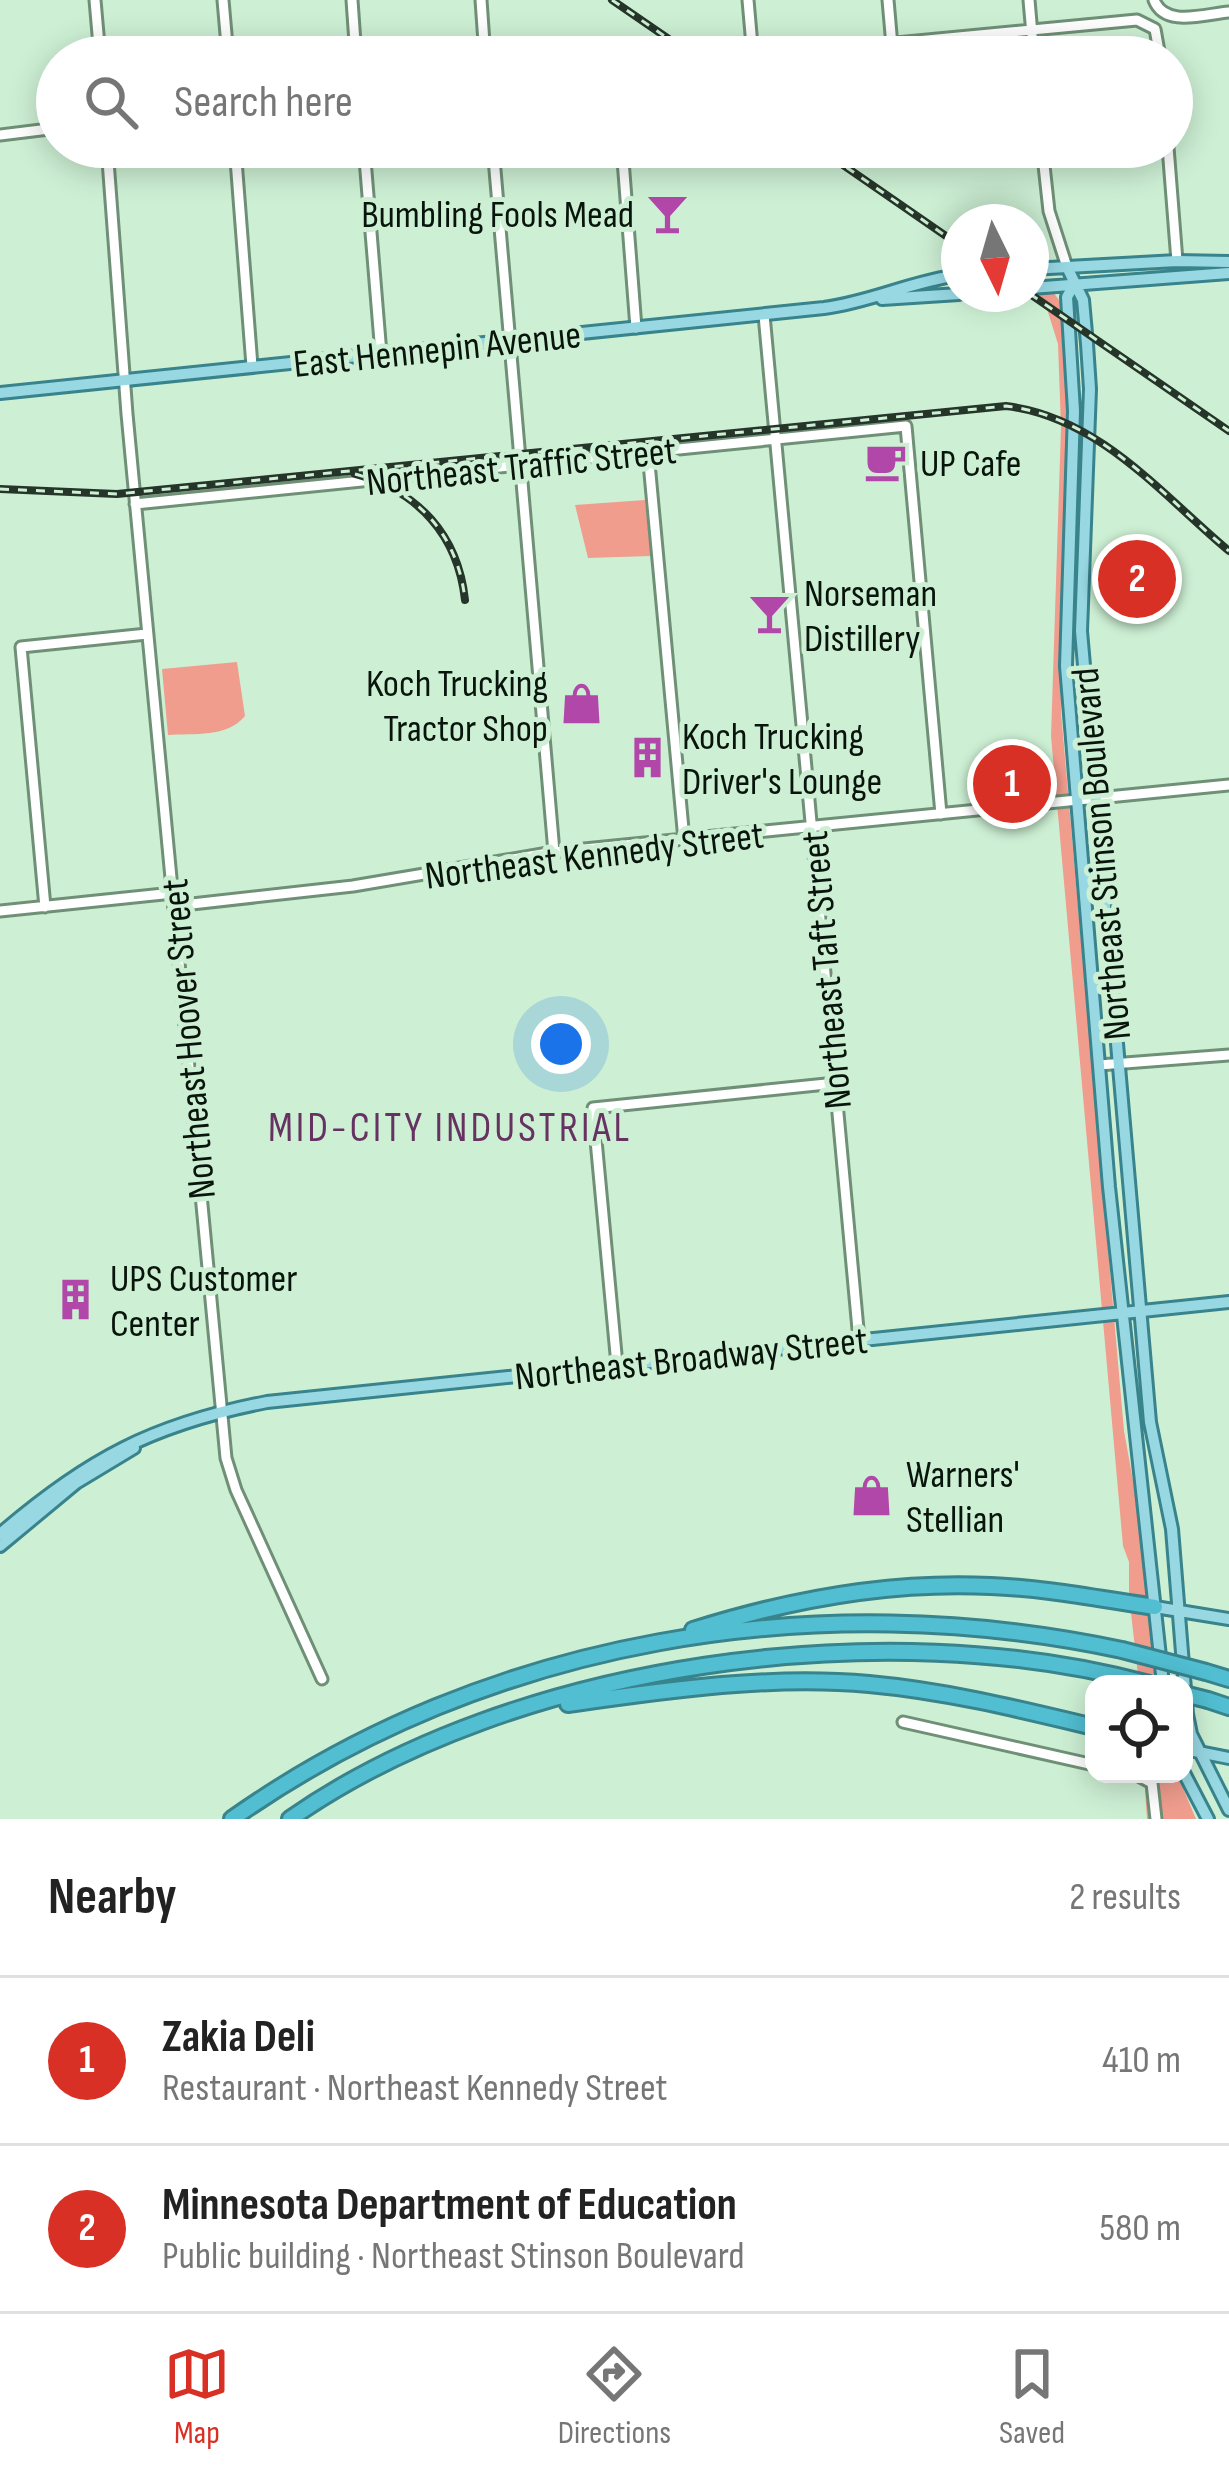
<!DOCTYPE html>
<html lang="en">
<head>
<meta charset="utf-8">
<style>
	:root { --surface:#fff; --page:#f2f2f2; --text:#222; --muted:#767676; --line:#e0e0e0; --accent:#d93025 }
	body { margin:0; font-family:"Sofia Sans Condensed",sans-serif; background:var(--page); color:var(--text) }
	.controls { position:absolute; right:36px; bottom:36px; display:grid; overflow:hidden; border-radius:24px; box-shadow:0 6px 30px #0003 }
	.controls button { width:108px; height:108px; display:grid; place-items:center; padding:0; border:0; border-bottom:3px solid var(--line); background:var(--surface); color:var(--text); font:60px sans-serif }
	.compass { position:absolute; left:941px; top:204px; width:108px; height:108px; border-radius:50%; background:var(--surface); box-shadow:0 6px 30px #0003; rotate:175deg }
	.you { position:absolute; left:561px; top:1044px; width:42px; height:42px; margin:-30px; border:9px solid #fff; border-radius:50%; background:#1a73e8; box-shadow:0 0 0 18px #1a73e833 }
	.badge { display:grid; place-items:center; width:78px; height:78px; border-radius:50%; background:var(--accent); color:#fff; font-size:39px; font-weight:700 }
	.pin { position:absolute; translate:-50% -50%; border:6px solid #fff; box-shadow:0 3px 12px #0006 }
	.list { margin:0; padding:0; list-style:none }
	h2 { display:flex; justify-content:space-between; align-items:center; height:156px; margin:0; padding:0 48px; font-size:51px }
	h2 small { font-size:39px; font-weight:400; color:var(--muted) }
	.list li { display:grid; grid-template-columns:78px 1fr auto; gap:36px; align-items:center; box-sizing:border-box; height:168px; padding:0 48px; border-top:3px solid var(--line) }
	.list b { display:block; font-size:45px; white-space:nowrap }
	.list p { margin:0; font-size:39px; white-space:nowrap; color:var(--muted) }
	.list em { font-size:39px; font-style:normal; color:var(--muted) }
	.icon { flex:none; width:66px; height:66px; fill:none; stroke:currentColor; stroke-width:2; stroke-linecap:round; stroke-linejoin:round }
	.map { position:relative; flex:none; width:1229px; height:1819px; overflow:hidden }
	.search { position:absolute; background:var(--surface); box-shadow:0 6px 30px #0003; left:36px; right:36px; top:36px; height:132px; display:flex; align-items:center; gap:30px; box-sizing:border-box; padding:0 42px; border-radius:66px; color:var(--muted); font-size:45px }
	.sheet { height:492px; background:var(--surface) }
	nav { display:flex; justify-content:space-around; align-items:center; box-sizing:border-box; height:168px; border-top:3px solid var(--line); background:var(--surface); font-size:33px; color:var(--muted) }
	nav a { display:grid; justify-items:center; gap:6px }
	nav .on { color:var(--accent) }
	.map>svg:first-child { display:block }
</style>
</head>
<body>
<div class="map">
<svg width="1229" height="1819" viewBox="0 0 1229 1819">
	<rect width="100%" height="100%" fill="#cdf0d4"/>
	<path fill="#f09d8e" d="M1053 292 1062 304 1069 402 1060 632 1061 712 1124 1431 1142 1530 1157 1684H1139L1129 1595V1562L1123 1546 1051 736 1061 427 1058 344 1047 309 1027 294Z
		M645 500 651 556 588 558 575 505Z
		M237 662 245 716C227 738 194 733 168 735L162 669Z
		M1144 1774H1177L1196 1819H1147Z"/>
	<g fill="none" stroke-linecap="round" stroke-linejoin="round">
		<defs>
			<path id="minor" d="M95 0 100 57
				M223 0 228 57
				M352 0 356 57
				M481 0 485 57
				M748 0 753 57
				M888 0 893 57
				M1029 0 1034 57
				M1154 0C1165 28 1204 14 1229 12
				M750 57 1137 20 1155 29 1160 57
				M0 135 57 128
				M107 147 127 414 226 1458 236 1490 322 1679
				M235 147 252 366
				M364 147 381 354
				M493 147 554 852
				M622 147 636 328
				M1042 147 1049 211 1067 267
				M1168 147 1177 261
				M764 315 859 1340
				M648 452 684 840
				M135 504 906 426 941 814
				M174 906 353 886 554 852 1229 785
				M45 907 21 647 147 634
				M0 911 173 893
				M1099 1065 1229 1055
				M617 1365 593 1108 836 1083
				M903 1722 1094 1765
				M1135 1774 1152 1783 1156 1819"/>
			<path id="major" d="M1067 267 1083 300 1087 344 1090 389 1081 631 1150 1422 1172 1529 1187 1714 1191 1734 1229 1810
				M1031 269 1177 261 1229 262
				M1074 285 1067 297 1074 411 1066 666 1109 1187 1163 1684
				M1031 288 1229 273
				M882 299 959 294
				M0 393 824 308C871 302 912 281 959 275
				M0 1534C87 1459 153 1424 267 1402L1229 1302
				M0 1546 76 1483 134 1448
				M1155 1607 1229 1619
				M1184 1749 1229 1758
				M1184 1773 1208 1819"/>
			<path id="highway" d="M693 1630C788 1600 891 1581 991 1586 1046 1588 1100 1599 1155 1607
				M1206 1672 1229 1679
				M1208 1700 1229 1707
				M568 1704C667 1690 769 1675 869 1684 946 1691 1019 1709 1094 1727
				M232 1819C488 1638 818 1585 1122 1650
				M290 1819C514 1662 887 1612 1149 1684"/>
		</defs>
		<use href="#minor" stroke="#6f9076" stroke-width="15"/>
		<use href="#major" stroke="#38838c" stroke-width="16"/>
		<use href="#highway" stroke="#38838c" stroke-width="20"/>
		<use href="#minor" stroke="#fff" stroke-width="9"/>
		<use href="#major" stroke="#97d8e3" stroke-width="10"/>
		<use href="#highway" stroke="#51bed1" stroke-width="14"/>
		<defs>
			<path id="rail" d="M612 0 695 57
				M817 147 959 245
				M1030 294 1229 431
				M355 474C418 491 458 535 465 600
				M0 489 117 494 1006 406C1099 417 1161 494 1229 551"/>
		</defs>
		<use href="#rail" stroke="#26352a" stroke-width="8"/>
		<use href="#rail" stroke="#cdf0d4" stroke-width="3" stroke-dasharray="9" stroke-linecap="butt"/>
		<defs>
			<path id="highway-bridge" d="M1122 1650 1206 1672
				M1184 1694 1208 1700"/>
		</defs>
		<use href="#highway-bridge" stroke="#38838c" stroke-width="20" stroke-linecap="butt"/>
		<use href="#highway-bridge" stroke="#51bed1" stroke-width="14"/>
	</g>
	<defs>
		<symbol id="bar-bare" viewBox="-9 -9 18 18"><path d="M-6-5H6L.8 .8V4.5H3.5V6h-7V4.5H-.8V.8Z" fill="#b147a8" stroke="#cdf0d4" stroke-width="2.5" paint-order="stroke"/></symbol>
		<symbol id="cafe-bare" viewBox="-9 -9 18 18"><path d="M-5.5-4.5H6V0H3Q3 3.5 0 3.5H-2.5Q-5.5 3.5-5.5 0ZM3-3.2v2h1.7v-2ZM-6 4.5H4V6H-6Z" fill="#b147a8" stroke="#cdf0d4" stroke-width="2.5" paint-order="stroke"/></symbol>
		<symbol id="shop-bare" viewBox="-9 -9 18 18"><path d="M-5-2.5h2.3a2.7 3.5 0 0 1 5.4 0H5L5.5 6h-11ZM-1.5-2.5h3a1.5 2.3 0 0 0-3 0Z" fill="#b147a8" stroke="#cdf0d4" stroke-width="2.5" paint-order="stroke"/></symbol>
		<symbol id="building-bare" viewBox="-9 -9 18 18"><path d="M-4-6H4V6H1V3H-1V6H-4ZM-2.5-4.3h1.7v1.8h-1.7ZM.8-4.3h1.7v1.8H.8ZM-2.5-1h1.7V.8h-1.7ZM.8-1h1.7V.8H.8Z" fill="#b147a8" stroke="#cdf0d4" stroke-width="2.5" paint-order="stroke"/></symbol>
	</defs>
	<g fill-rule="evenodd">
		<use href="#bar-bare" x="638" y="184" width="59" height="59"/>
		<use href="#cafe-bare" x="856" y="432" width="59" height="59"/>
		<use href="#bar-bare" x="740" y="584" width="59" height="59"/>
		<use href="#shop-bare" x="552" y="674" width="59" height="59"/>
		<use href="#building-bare" x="618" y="728" width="59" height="59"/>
		<use href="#building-bare" x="46" y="1270" width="59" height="59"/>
		<use href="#shop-bare" x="842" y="1466" width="59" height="59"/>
	</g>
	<g text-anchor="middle" stroke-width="10" stroke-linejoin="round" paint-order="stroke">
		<g font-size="39" fill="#09150c" stroke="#cdf0d4" text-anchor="start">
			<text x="634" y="227" text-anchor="end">Bumbling Fools Mead</text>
			<text x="920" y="476">UP Cafe</text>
			<text x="804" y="606">Norseman<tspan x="804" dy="45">Distillery</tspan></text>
			<text x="548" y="696" text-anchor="end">Koch Trucking<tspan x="548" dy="45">Tractor Shop</tspan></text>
			<text x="682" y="749">Koch Trucking<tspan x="682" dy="45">Driver's Lounge</tspan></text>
			<text x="110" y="1291">UPS Customer<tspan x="110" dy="45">Center</tspan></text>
			<text x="906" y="1487">Warners'<tspan x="906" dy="45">Stellian</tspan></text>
		</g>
		<g font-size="39" fill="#09150c" stroke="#cdf0d4">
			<text transform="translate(437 348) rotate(-6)" y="14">East Hennepin Avenue</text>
			<text transform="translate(521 465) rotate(-6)" y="14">Northeast Traffic Street</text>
			<text transform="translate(594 854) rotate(-7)" y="14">Northeast Kennedy Street</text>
			<text transform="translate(1100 854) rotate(-95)" y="14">Northeast Stinson Boulevard</text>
			<text transform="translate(825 970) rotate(-95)" y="14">Northeast Taft Street</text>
			<text transform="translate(187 1039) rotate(-95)" y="14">Northeast Hoover Street</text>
			<text transform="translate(691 1357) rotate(-6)" y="14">Northeast Broadway Street</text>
		</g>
		<g font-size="42" letter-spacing="3" fill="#663261" stroke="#cdf0d4">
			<text x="450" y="1141">MID-CITY INDUSTRIAL</text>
		</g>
	</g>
</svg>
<div class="controls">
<button><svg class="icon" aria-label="locate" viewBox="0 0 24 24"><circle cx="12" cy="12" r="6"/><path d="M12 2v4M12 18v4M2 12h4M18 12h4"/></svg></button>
</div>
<svg class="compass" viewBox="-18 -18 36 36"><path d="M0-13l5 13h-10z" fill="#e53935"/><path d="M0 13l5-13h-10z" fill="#767676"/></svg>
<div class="you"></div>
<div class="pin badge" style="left:1012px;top:784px">1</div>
<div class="pin badge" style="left:1137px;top:579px">2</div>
<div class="search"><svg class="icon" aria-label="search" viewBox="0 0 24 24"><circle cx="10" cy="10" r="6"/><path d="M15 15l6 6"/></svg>Search here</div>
</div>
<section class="sheet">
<h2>Nearby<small>2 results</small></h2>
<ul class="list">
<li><span class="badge">1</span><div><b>Zakia Deli</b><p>Restaurant · Northeast Kennedy Street</p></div><em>410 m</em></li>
<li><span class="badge">2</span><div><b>Minnesota Department of Education</b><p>Public building · Northeast Stinson Boulevard</p></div><em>580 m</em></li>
</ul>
</section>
<nav>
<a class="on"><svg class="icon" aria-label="map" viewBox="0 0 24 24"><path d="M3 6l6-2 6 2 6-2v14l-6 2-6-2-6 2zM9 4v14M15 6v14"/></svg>Map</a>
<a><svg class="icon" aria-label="directions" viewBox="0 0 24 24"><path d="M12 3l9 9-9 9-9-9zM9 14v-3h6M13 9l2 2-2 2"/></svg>Directions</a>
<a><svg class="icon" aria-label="saved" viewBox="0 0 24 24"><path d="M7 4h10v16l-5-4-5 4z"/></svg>Saved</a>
</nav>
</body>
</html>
